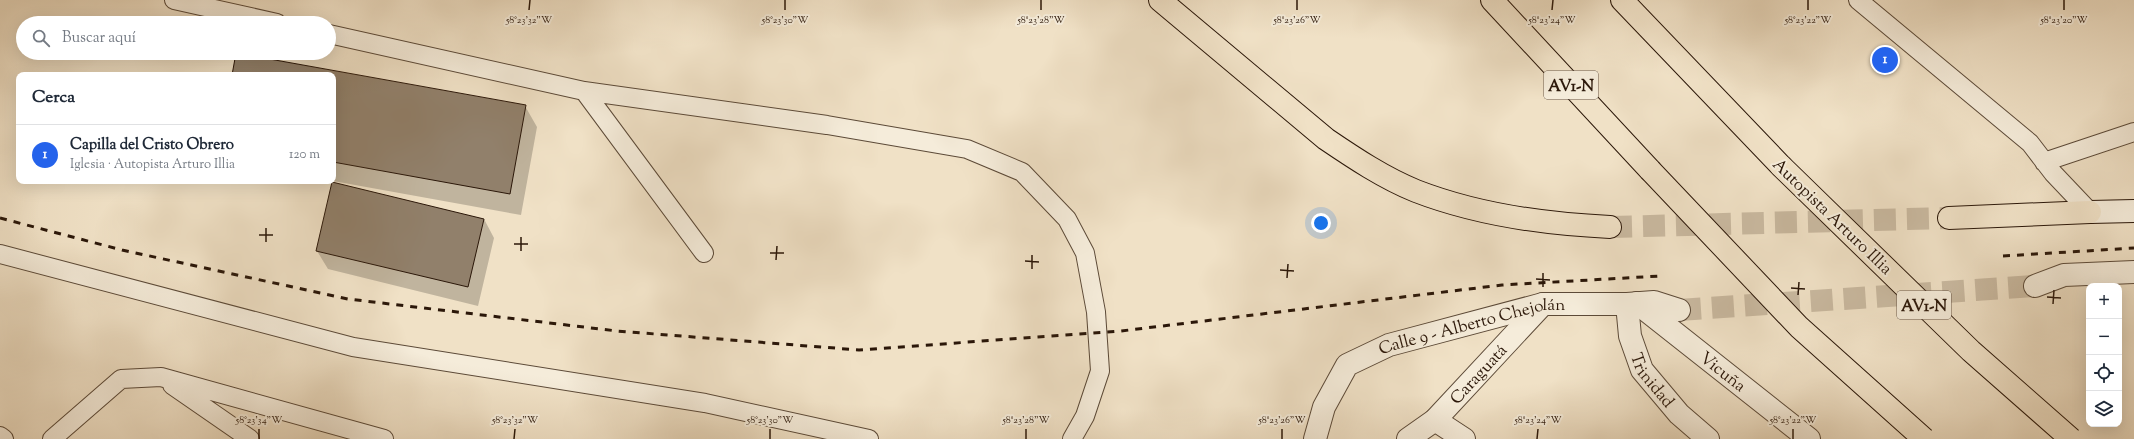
<!DOCTYPE html>
<html lang="es">
<head>
<meta charset="utf-8">
<style>
	:root { --surface:#fff; --page:#f6f6f7; --text:#1f2937; --muted:#747a83; --line:#e0e1e3; --accent:#2563eb }
	body { margin:0; font-family:"Sorts Mill Goudy",serif; background:var(--page); color:var(--text) }
	.controls { position:absolute; right:12px; bottom:12px; display:grid; overflow:hidden; border-radius:8px; box-shadow:0 4px 16px #0002 }
	.controls button { width:36px; height:36px; display:grid; place-items:center; padding:0; border:0; border-bottom:1px solid var(--line); background:var(--surface); color:var(--text); font:20px sans-serif }
	.you { position:absolute; left:1321px; top:223px; width:14px; height:14px; margin:-10px; border:3px solid #fff; border-radius:50%; background:#1a73e8; box-shadow:0 0 0 6px #1a73e833 }
	.badge { display:grid; place-items:center; width:26px; height:26px; border-radius:50%; background:var(--accent); color:#fff; font-size:13px; font-weight:700 }
	.pin { position:absolute; translate:-50% -50%; border:2px solid #fff; box-shadow:0 1px 4px #0006 }
	.list { margin:0; padding:0; list-style:none }
	h2 { display:flex; justify-content:space-between; align-items:center; height:52px; margin:0; padding:0 16px; font-size:17px }
	h2 small { font-size:13px; font-weight:400; color:var(--muted) }
	.list li { display:grid; grid-template-columns:26px 1fr auto; gap:12px; align-items:center; box-sizing:border-box; height:60px; padding:0 16px; border-top:1px solid var(--line) }
	.list b { display:block; font-size:15px; white-space:nowrap }
	.list p { margin:0; font-size:13px; white-space:nowrap; color:var(--muted) }
	.list em { font-size:13px; font-style:normal; color:var(--muted) }
	.icon { flex:none; width:22px; height:22px; fill:none; stroke:currentColor; stroke-width:2; stroke-linecap:round; stroke-linejoin:round }
	.map { position:relative; flex:none; width:2134px; height:439px; overflow:hidden }
	.search { position:absolute; background:var(--surface); box-shadow:0 4px 16px #0002; left:16px; top:16px; width:320px; height:44px; display:flex; align-items:center; gap:10px; box-sizing:border-box; padding:0 14px; border-radius:22px; color:var(--muted); font-size:15px }
	.panel { position:absolute; background:var(--surface); box-shadow:0 4px 16px #0002; left:16px; top:72px; width:320px; height:112px; border-radius:8px }
	.map>svg:first-child { display:block }
</style>
</head>
<body>
<div class="map">
<svg width="2134" height="439" viewBox="0 0 2134 439">
	<rect width="100%" height="100%" fill="#f0e1c6"/>
	<filter id="stains"><feTurbulence type="fractalNoise" baseFrequency=".005" numOctaves="4"/><feColorMatrix values="0 0 0 0 .2 0 0 0 0 .09 0 0 0 0 .02 0 0 0 .5 -.17"/></filter>
	<radialGradient id="worn" r=".72"><stop offset=".6" stop-color="#630" stop-opacity="0"/><stop offset="1" stop-color="#630" stop-opacity=".3"/></radialGradient>
	<path fill="#0003" d="M237 54 525 106 537 127 521 215 333 181V75H233Z
		M484 219 494 238 478 306 328 269 317 251Z"/>
	<path fill="#91806b" stroke="#2b1709" d="M236 53 526 105 510 194 333 162V75H232Z
		M332 182 484 219 468 287 316 251Z"/>
	<g fill="none" stroke-linecap="round" stroke-linejoin="round">
		<path stroke="#c9b9a0" stroke-width="22" stroke-dasharray="22 11" stroke-linecap="butt" d="M1679 310 2035 286"/>
		<path stroke="#c9b9a0" stroke-width="22" stroke-dasharray="22 11" stroke-linecap="butt" d="M1610 227 1949 218"/>
		<defs>
			<path id="service" d="M174 0 277 23
				M1858 0 2030 143 2053 173 2090 212
				M329 34 584 91 704 253
				M584 91 827 125 967 149 1022 172 1067 219 1085 253 1096 312 1100 371 1085 416 1072 439
				M2044 162 2134 132
				M0 254 353 347 705 403 869 439
				M172 385 250 439
				M0 436 4 439
				M52 439 121 379 161 377 384 439"/>
			<g id="minor">
				<path d="M2035 286 2064 275 2134 272"/>
				<path id="s1" d="M1637 303 1809 439"/>
				<path id="s2" d="M1627 304 1630 336 1642 370 1679 414 1708 439"/>
				<path d="M1435 420 1464 439"/>
				<path id="s3" d="M1315 439 1324 407 1347 365 1389 345 1543 304H1627L1654 302 1679 310"/>
				<path id="s4" d="M1408 439 1435 420 1543 304"/>
			</g>
			<path id="secondary" d="M2090 212 2134 211"/>
			<path id="motorway" d="M1160 0 1326 139C1354 158 1384 178 1416 191 1478 215 1544 224 1610 227
				M1492 0 1650 170
				M1622 0 1781 166
				M1949 218 2090 212"/>
		</defs>
		<use href="#service" stroke="#5c4a38" stroke-width="20"/>
		<use href="#minor" stroke="#5c4a38" stroke-width="24"/>
		<use href="#secondary" stroke="#2b1709" stroke-width="24"/>
		<use href="#motorway" stroke="#2b1709" stroke-width="24"/>
		<use href="#service" stroke="#f5ecda" stroke-width="18"/>
		<use href="#minor" stroke="#f5ecda" stroke-width="22"/>
		<use href="#secondary" stroke="#f5ecda" stroke-width="22"/>
		<use href="#motorway" stroke="#f0e1c6" stroke-width="22"/>
		<path stroke="#2b1709" stroke-width="3" stroke-dasharray="7 7" stroke-linecap="butt" d="M0 218 122 250 348 299 617 331 859 350 1121 331 1502 285 1660 276
			M2003 256 2134 248"/>
		<defs>
			<path id="motorway-bridge" d="M1781 166 1971 351 2071 439
				M1650 170 1799 327 1924 439"/>
		</defs>
		<use href="#motorway-bridge" stroke="#2b1709" stroke-width="24" stroke-linecap="butt"/>
		<use href="#motorway-bridge" stroke="#f0e1c6" stroke-width="22"/>
	</g>
	<path fill="none" stroke="#2b1709" stroke-width="1.5" d="M529 10 530 0M785 10V0M1041 10V0M1297 10V0M1552 10 1553 0M1808 10V0M2064 10V0M259 235H273M266 242V228M514 244H528M521 251V237M770 253H784M776 260 777 246M1025 261 1039 262M1032 269V255M1280 270 1294 271M1287 278 1288 264M1536 279 1550 280M1543 287V273M1791 288 1805 289M1798 295 1799 282M2047 297 2061 298M2053 304 2054 290M259 439V429M514 439 515 429M770 439V429M1026 439V429M1282 439V429M1537 439 1538 429M1793 439V429"/>
	<g text-anchor="middle" stroke-width="4" stroke-linejoin="round" paint-order="stroke">
		<g fill="#f5ecda" stroke="#685748" stroke-width="1">
			<rect x="1544" y="71" width="54" height="28" rx="3"/>
			<rect x="1897" y="291" width="54" height="28" rx="3"/>
		</g>
		<g font-size="16" font-weight="bold" fill="#2b1709">
			<text x="1571" y="91">AV1-N</text>
			<text x="1924" y="311">AV1-N</text>
		</g>
		<g font-size="17" fill="#2b1709" stroke="#f5ecda">
			<text transform="translate(1833 216) rotate(44)" y="6">Autopista Arturo Illia</text>
			<text dy="6" stroke="none"><textPath href="#s3" startOffset="213">Calle 9 - Alberto Chejolán</textPath></text>
			<text dy="6" stroke="none"><textPath href="#s1" startOffset="110">Vicuña</textPath></text>
			<text dy="6" stroke="none"><textPath href="#s4" startOffset="96">Caraguatá</textPath></text>
			<text dy="6" stroke="none"><textPath href="#s2" startOffset="82">Trinidad</textPath></text>
		</g>
	</g>
	<g font-size="10" text-anchor="middle" fill="#2b1709" stroke="#f5ecda" stroke-width="4" stroke-linejoin="round" paint-order="stroke">
		<text x="529" y="23">58°23'32"W</text>
		<text x="785" y="23">58°23'30"W</text>
		<text x="1041" y="23">58°23'28"W</text>
		<text x="1297" y="23">58°23'26"W</text>
		<text x="1552" y="23">58°23'24"W</text>
		<text x="1808" y="23">58°23'22"W</text>
		<text x="2064" y="23">58°23'20"W</text>
		<text x="259" y="423">58°23'34"W</text>
		<text x="515" y="423">58°23'32"W</text>
		<text x="770" y="423">58°23'30"W</text>
		<text x="1026" y="423">58°23'28"W</text>
		<text x="1282" y="423">58°23'26"W</text>
		<text x="1538" y="423">58°23'24"W</text>
		<text x="1793" y="423">58°23'22"W</text>
	</g>
	<rect width="100%" height="100%" filter="url(#stains)"/>
	<rect width="100%" height="100%" fill="url(#worn)"/>
</svg>
<div class="controls">
<button>+</button>
<button>−</button>
<button><svg class="icon" aria-label="locate" viewBox="0 0 24 24"><circle cx="12" cy="12" r="6"/><path d="M12 2v4M12 18v4M2 12h4M18 12h4"/></svg></button>
<button><svg class="icon" aria-label="layers" viewBox="0 0 24 24"><path d="M12 4l9 5-9 5-9-5zM3 14l9 5 9-5"/></svg></button>
</div>
<div class="you"></div>
<div class="pin badge" style="left:1885px;top:60px">1</div>
<div class="search"><svg class="icon" aria-label="search" viewBox="0 0 24 24"><circle cx="10" cy="10" r="6"/><path d="M15 15l6 6"/></svg>Buscar aquí</div>
<section class="panel">
<h2>Cerca<small></small></h2>
<ul class="list">
<li><span class="badge">1</span><div><b>Capilla del Cristo Obrero</b><p>Iglesia · Autopista Arturo Illia</p></div><em>120 m</em></li>
</ul>
</section>
</div>
</body>
</html>
